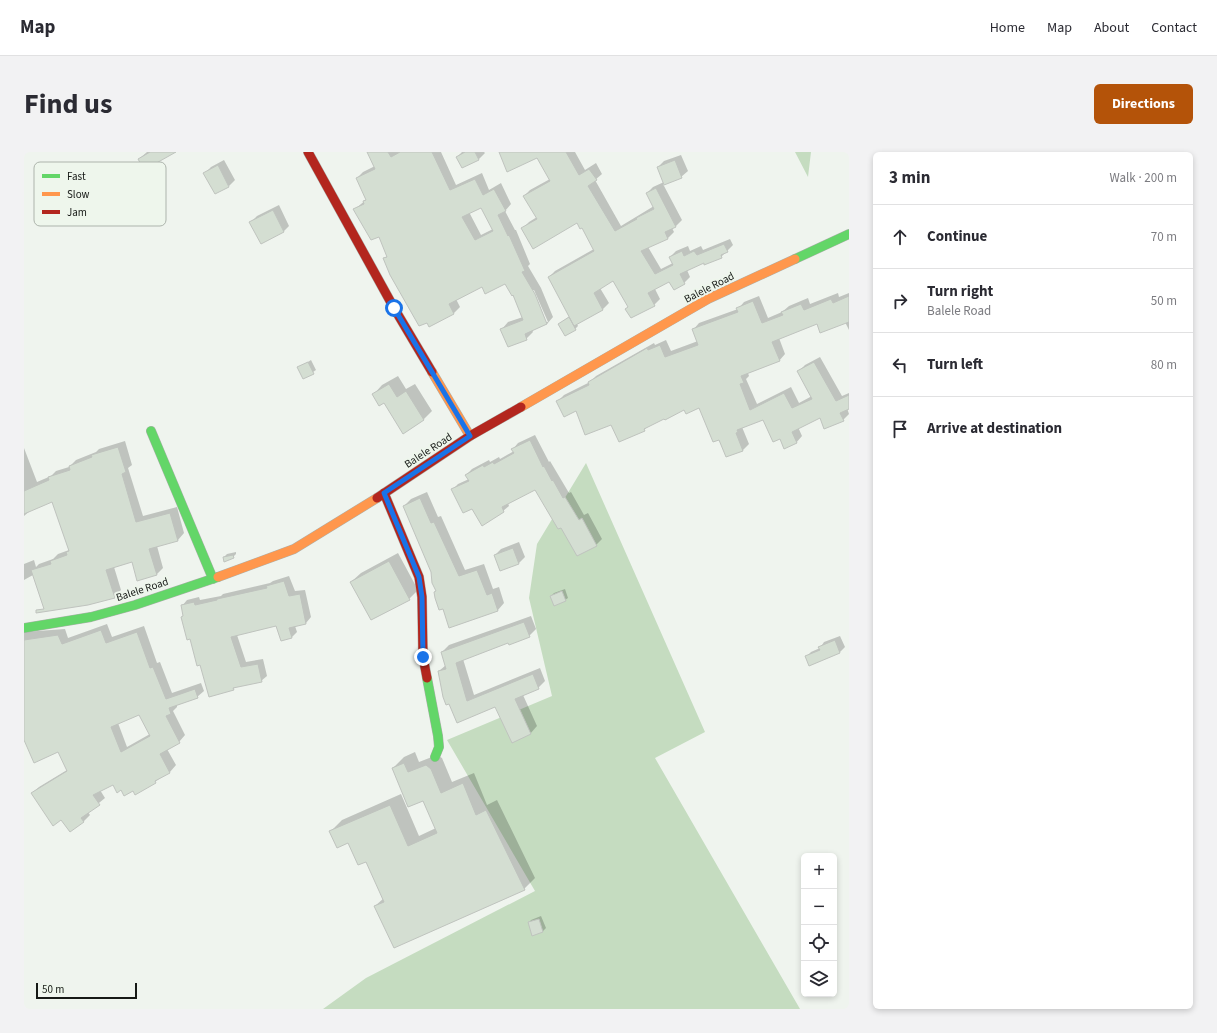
<!DOCTYPE html>
<html lang="en">
<head>
<meta charset="utf-8">
<style>
	:root { --surface:#fff; --page:#f2f2f3; --text:#2b2b33; --muted:#7c7c81; --line:#e1e1e2; --accent:#b45309 }
	body { margin:0; font-family:"Source Sans 3",sans-serif; background:var(--page); color:var(--text) }
	.controls { position:absolute; right:12px; bottom:12px; display:grid; overflow:hidden; border-radius:6px; box-shadow:0 2px 6px #0003 }
	.controls button { width:36px; height:36px; display:grid; place-items:center; padding:0; border:0; border-bottom:1px solid var(--line); background:var(--surface); color:var(--text); font:20px sans-serif }
	.scale { position:absolute; left:12px; bottom:10px; width:101px; box-sizing:border-box; padding-left:4px; border:2px solid #161916; border-top:0; font-size:11px; line-height:14px; white-space:nowrap; color:#161916; -webkit-text-stroke:3px #eef6ec; paint-order:stroke }
	.stop { position:absolute; width:12px; height:12px; margin:-9px; border:3px solid #1a73e8; border-radius:50%; background:#fff }
	.stop.end { background:#1a73e8; border-color:#fff; box-shadow:0 1px 4px #0008 }
	.list { margin:0; padding:0; list-style:none }
	h2 { display:flex; justify-content:space-between; align-items:center; height:52px; margin:0; padding:0 16px; font-size:17px }
	h2 small { font-size:13px; font-weight:400; color:var(--muted) }
	.list li { display:grid; grid-template-columns:26px 1fr auto; gap:12px; align-items:center; box-sizing:border-box; height:64px; padding:0 16px; border-top:1px solid var(--line) }
	.list b { display:block; font-size:15px; white-space:nowrap }
	.list p { margin:0; font-size:13px; white-space:nowrap; color:var(--muted) }
	.list em { font-size:13px; font-style:normal; color:var(--muted) }
	.icon { flex:none; width:22px; height:22px; fill:none; stroke:currentColor; stroke-width:2; stroke-linecap:round; stroke-linejoin:round }
	.map { position:relative; flex:none; width:825px; height:857px; overflow:hidden; border-radius:6px }
	header { display:flex; align-items:center; gap:24px; box-sizing:border-box; height:56px; padding:0 20px; background:var(--surface); border-bottom:1px solid var(--line) }
	header strong { font-size:19px }
	nav { display:flex; gap:22px; margin-inline-start:auto; font-size:14px }
	.intro { display:flex; align-items:center; justify-content:space-between; box-sizing:border-box; height:96px; padding:0 24px }
	h1 { margin:0; font-size:28px }
	.button { padding:10px 18px; border-radius:6px; background:var(--accent); color:#fff; font-size:14px; font-weight:700 }
	main { display:flex; gap:24px; padding:0 24px }
	aside { flex:1; background:var(--surface); border-radius:6px; box-shadow:0 2px 6px #0003 }
	.map>svg:first-child { display:block }
</style>
</head>
<body>
<header>
<strong>Map</strong>
<nav><a>Home</a><a>Map</a><a>About</a><a>Contact</a></nav>
</header>
<div class="intro"><h1>Find us</h1><a class="button">Directions</a></div>
<main>
<div class="map">
<svg width="825" height="857" viewBox="0 0 825 857">
	<rect width="100%" height="100%" fill="#eff4ee"/>
	<path fill="#c5dcc0" d="M771 0H787L784 25Z
		M562 311 681 580 631 606 776 857H299L342 826 511 739 423 588 528 544 505 446 513 392Z"/>
	<path fill="#0003" fill-rule="evenodd" d="M123 0H147L115 7Z
		M344 0H417L432 33 458 21 465 38 477 31 487 52 481 59 491 78H492L506 112 504 114 517 136 529 165 523 172 508 178 509 180 502 187 478 177 484 170 499 165 489 142 482 131 458 134 432 147 436 155 430 161 406 173 360 107 364 103 355 83 331 57 343 47 333 26 339 20 351 14ZM458 55 469 77 457 83 445 60ZM508 138H510L524 170H521Z
		M438 0H460L461 1 455 7 438 15 433 5Z
		M476 0H551L561 18 572 11 578 22 571 28 597 74 630 54 623 41 629 35 640 30 634 15 640 9 657 3 664 19 657 25 639 32 658 68 652 74 648 76 650 80 644 86 624 95 637 117 649 111 646 105 652 99 664 94 666 99 677 94 679 98 706 87 709 93 697 105 680 110 663 118 666 125 660 131 650 137 645 129 631 137 636 147 630 153 605 155 589 127 576 136 585 151 579 157 553 172 554 174 551 177 535 172 546 164 525 125 531 119 570 97 558 75 553 70 499 76 505 70 513 65 500 44 506 38 526 27 512 4Z
		M200 8 211 28 205 34 181 21 187 15Z
		M255 53 265 74 259 80 227 70 233 64Z
		M814 141 815 145 825 141V178L821 170 793 171 755 186 761 202 755 209 724 221 725 224 722 227 733 252 767 235 775 251 788 244 775 219 781 213 796 205 818 244 825 241V256H823L825 262 819 268 796 265 774 275 778 284 772 291 756 285 740 267 718 275 725 292 719 298 703 304 696 287 676 255 660 257 625 273 620 278 588 272 552 258 534 249 540 243 566 230 572 224 630 191 631 193 642 188 647 199 674 189 669 178 675 171 714 157 720 150 735 144 744 166 758 160 765 154 784 146 786 152Z
		M287 208 292 218 280 226 274 216Z
		M374 224 382 237 391 232 408 259 400 267 380 280 360 250 350 242 358 233Z
		M511 283 525 310 526 309 545 341 547 340 560 363 564 361 578 387 572 393 537 374 512 336 484 351 485 354 479 359 448 356 429 337 434 332 445 327 442 323 448 317 465 308 466 310 475 305 476 307 490 299 489 297 494 291Z
		M101 289 108 313 104 316 119 364 153 355 160 381 154 388 133 394 139 416 132 423 108 409 90 415 97 438 90 445 9 423 0 428V412L10 408 12 415 15 412 29 407 34 402 45 398 28 349 7 358 0 364V296L13 330 27 324 32 319 45 315 52 308 72 300 75 297Z
		M403 340 414 365 417 364 441 418 460 412 469 437 475 435 480 451 474 458 426 474 408 420 380 354 387 347Z
		M495 390 501 405 495 411 471 403 477 397Z
		M212 400V402L209 405H200L203 402Z
		M374 401 394 438 385 447 327 430 337 421Z
		M265 424 271 439 281 438 287 465 282 471 271 474 273 480 268 485 253 472 213 483 222 510 239 507 243 524 237 529 212 535 209 537 176 512 160 463 158 454 163 448 175 445 176 448 197 444 199 442 246 431 249 429Z
		M541 437 544 446 541 448 527 444 530 441Z
		M507 464 512 477 505 484 485 489 439 507 450 543 516 516 521 529 514 536 499 543 513 574 506 582 472 554 433 570 415 519 422 513 418 500 425 493Z
		M83 472 88 485 120 474 133 511 136 510 148 541 177 531 180 539 173 545 153 553V555L149 559 161 583 155 590 143 597 152 613 146 620 136 626 131 630 109 638 97 637 89 631 76 638 81 646 64 660 66 663 60 669 46 679 37 667 8 641 15 635 43 618 35 599 0 586V480L41 477 44 486ZM116 562 126 582 103 595 94 571Z
		M816 484 821 495 816 500 786 513 782 505 787 500 796 496 800 490Z
		M391 600 395 610 413 603 418 606 428 630 450 621 463 653 473 648 511 726 500 737 351 754 360 746 342 709 325 690 307 679 318 668 377 642 395 684 412 676 399 648 369 616 380 605Z
		M517 764 522 776 519 779 509 783 505 771 507 768Z"/>
	<path fill="#d4ded2" stroke="#bfc3be" fill-rule="evenodd" d="M126 0H152L120 18 114 7Z
		M343 0H364L367 5 376 0H408L426 38 451 27 459 43 470 37 482 59 474 63 484 84 485 83 501 119 498 120 511 142 523 172 501 182 503 188 484 195 476 177 499 168 489 143 488 144 481 132 461 142 458 135 425 152 430 162 405 175 403 171 395 174 366 123 359 106 363 105 355 85 347 88 329 57 340 52 339 49 342 48 332 26 351 17ZM457 56 469 79 451 88 438 65Z
		M441 0H451L455 8 438 16 432 5Z
		M475 0H542L555 23 565 17 573 28 564 34 591 79 613 67 612 66 630 57 622 41 632 36 652 75 641 80 644 87 617 99 631 122 649 113 645 105 658 99 660 104 670 99 673 103 700 92 704 100 697 103 698 106 680 113V111L656 122 661 132 650 138 645 130 624 141 631 154 607 166 601 157 604 155 589 129 570 141 579 158 550 174 524 125 570 99 558 76 556 77 553 71 509 97 497 76 513 67 499 44 526 29 513 6 483 20Z
		M651 8 658 26 640 33 633 15Z
		M194 13 205 35 191 42 179 21Z
		M249 58 260 80 237 92 225 70Z
		M825 144V170L796 181 793 172 748 190 756 209 717 224 720 231 716 232 726 258 760 241 768 256 788 247 773 219 790 210 812 249 825 243V257L816 261 820 269 800 277 796 266 768 280 773 291 760 297 756 287 749 290 739 268 713 278 714 280 712 281 719 299 702 305 695 288 689 290 675 256 662 262 660 258 641 268 640 267 620 277 621 279 595 290 587 273 561 283 552 259 540 265 532 249 565 233 564 230 623 196 624 198 636 193 641 205 674 193 668 177 714 160 712 156 729 149 738 171 759 163 757 160 777 152 780 158 807 147 809 151Z
		M545 165 552 178 541 184 534 172Z
		M284 210 290 222 279 227 273 215Z
		M365 232 373 245 382 239 400 268 379 282 360 251 355 254 348 242Z
		M506 288 519 315 520 314 528 329 529 328 539 346 541 345 555 368 558 366 573 394 553 404 537 376 534 377 511 338 478 355 480 360 458 374 448 357 439 361 427 337 445 329 441 323 459 313 460 315 469 310 470 312 490 301 487 297Z
		M94 295 102 320 98 322 112 370 146 361 154 389 125 397 133 423 113 429 108 410 82 418 91 446 64 453 12 461V458L20 457 7 418 27 412 26 409 43 403 42 400 45 399 28 350 0 362V339L25 328 24 325 46 318 45 314 68 305 67 303Z
		M396 346 407 371 410 370 435 424 453 418 463 443 468 441 474 459 425 476 419 457 415 458 411 446 410 440 412 439 408 431 407 420 379 354Z
		M489 396 495 412 476 419 470 403Z
		M209 403 210 406 200 410 199 405Z
		M365 409 386 448 347 468 326 430Z
		M260 429 265 444 276 442 282 472 265 476 268 486 257 489 252 474 207 485 217 515 234 512 238 530 209 536 210 538 185 545 176 513 173 514 166 487 163 488 157 465 159 464 157 453 170 450 171 453 193 448V447L243 436 242 434Z
		M538 439 542 449 530 454 526 444Z
		M500 470 506 485 485 493 484 491 432 511 443 549 509 522 515 537 491 547 507 582 488 591 471 555 433 571 425 552 422 553 419 545 414 519 422 517 417 500Z
		M77 478 82 491 113 480 126 516 129 515 142 547 171 537 174 546 145 556 147 562 142 564 156 591 136 602 146 621 131 629 132 631 111 643 109 639 100 644 97 638 93 641 89 633 69 643 76 653 57 666 60 670 46 680 37 668 29 674 7 641 43 619 34 600 10 611 0 588V488L34 483 38 492ZM115 563 126 584 97 600 87 575Z
		M811 488 816 501 785 514 781 504 796 498 794 495Z
		M380 611 384 620 402 613 407 617 417 641 439 631 452 663 462 658 501 738 370 796 350 754 360 750 342 710 334 713 324 691 313 696 305 679 366 653 384 694 413 681 399 649 384 655 368 616Z
		M515 767 519 780 508 784 504 770Z"/>
	<g fill="none" stroke-linecap="round" stroke-linejoin="round">
		<defs>
			<path id="fast" d="M771 107 825 82
				M127 279 189 427
				M0 476 67 465 111 453 194 425
				M403 526 414 584 415 595 411 605"/>
			<path id="slow" d="M408 220 446 284
				M497 255 684 147 771 107
				M194 425 270 397 353 346"/>
			<path id="jam" d="M284 0 370 156 408 220
				M360 341 395 425 398 445 399 505 403 526
				M353 346 446 284 497 255"/>
		</defs>
		<use href="#fast" stroke="#acb0ab" stroke-width="10"/>
		<use href="#slow" stroke="#acb0ab" stroke-width="10"/>
		<use href="#jam" stroke="#acb0ab" stroke-width="10"/>
		<use href="#fast" stroke="#63d668" stroke-width="9"/>
		<use href="#slow" stroke="#ff974d" stroke-width="9"/>
		<use href="#jam" stroke="#b3261e" stroke-width="9"/>
	</g>
	<g fill="none" stroke-linecap="round" stroke-linejoin="round">
		<path stroke="#1a73e8" stroke-width="5" d="M370 156 446 284 360 341 395 425 398 445 399 505"/>
	</g>
	<g text-anchor="middle" stroke-width="4" stroke-linejoin="round" paint-order="stroke">
		<g font-size="11" fill="#161916" stroke="#eef6ec">
			<text transform="translate(685 135) rotate(-27)" y="4">Balele Road</text>
			<text transform="translate(404 298) rotate(-33)" y="4">Balele Road</text>
			<text transform="translate(118 437) rotate(-18)" y="4">Balele Road</text>
		</g>
	</g>
	<rect x="10" y="10" width="132" height="64" rx="6" fill="#eef6ec" stroke="#adb4ac" stroke-width="1"/>
	<rect x="18" y="22" width="18" height="4" fill="#63d668"/>
	<rect x="18" y="40" width="18" height="4" fill="#ff974d"/>
	<rect x="18" y="58" width="18" height="4" fill="#b3261e"/>
	<g font-size="11" fill="#161916">
		<text x="43" y="28">Fast</text>
		<text x="43" y="46">Slow</text>
		<text x="43" y="64">Jam</text>
	</g>
</svg>
<div class="controls">
<button>+</button>
<button>−</button>
<button><svg class="icon" aria-label="locate" viewBox="0 0 24 24"><circle cx="12" cy="12" r="6"/><path d="M12 2v4M12 18v4M2 12h4M18 12h4"/></svg></button>
<button><svg class="icon" aria-label="layers" viewBox="0 0 24 24"><path d="M12 4l9 5-9 5-9-5zM3 14l9 5 9-5"/></svg></button>
</div>
<div class="scale">50 m</div>
<div class="stop" style="left:370px;top:156px"></div>
<div class="stop end" style="left:399px;top:505px"></div>
</div>
<aside>
<h2>3 min<small>Walk · 200 m</small></h2>
<ul class="list">
<li><svg class="icon" aria-label="ahead" viewBox="0 0 24 24"><path d="M12 20V5M6 11l6-6 6 6"/></svg><div><b>Continue</b></div><em>70 m</em></li>
<li><svg class="icon" aria-label="right" viewBox="0 0 24 24"><path d="M7 20v-9h11M14 6l5 5-5 5"/></svg><div><b>Turn right</b><p>Balele Road</p></div><em>50 m</em></li>
<li><svg class="icon" aria-label="left" viewBox="0 0 24 24"><path d="M17 20v-9H6M10 6l-5 5 5 5"/></svg><div><b>Turn left</b></div><em>80 m</em></li>
<li><svg class="icon" aria-label="arrive" viewBox="0 0 24 24"><path d="M6 21V4h12l-3 4 3 4H6"/></svg><div><b>Arrive at destination</b></div></li>
</ul>
</aside>
</main>
</body>
</html>
